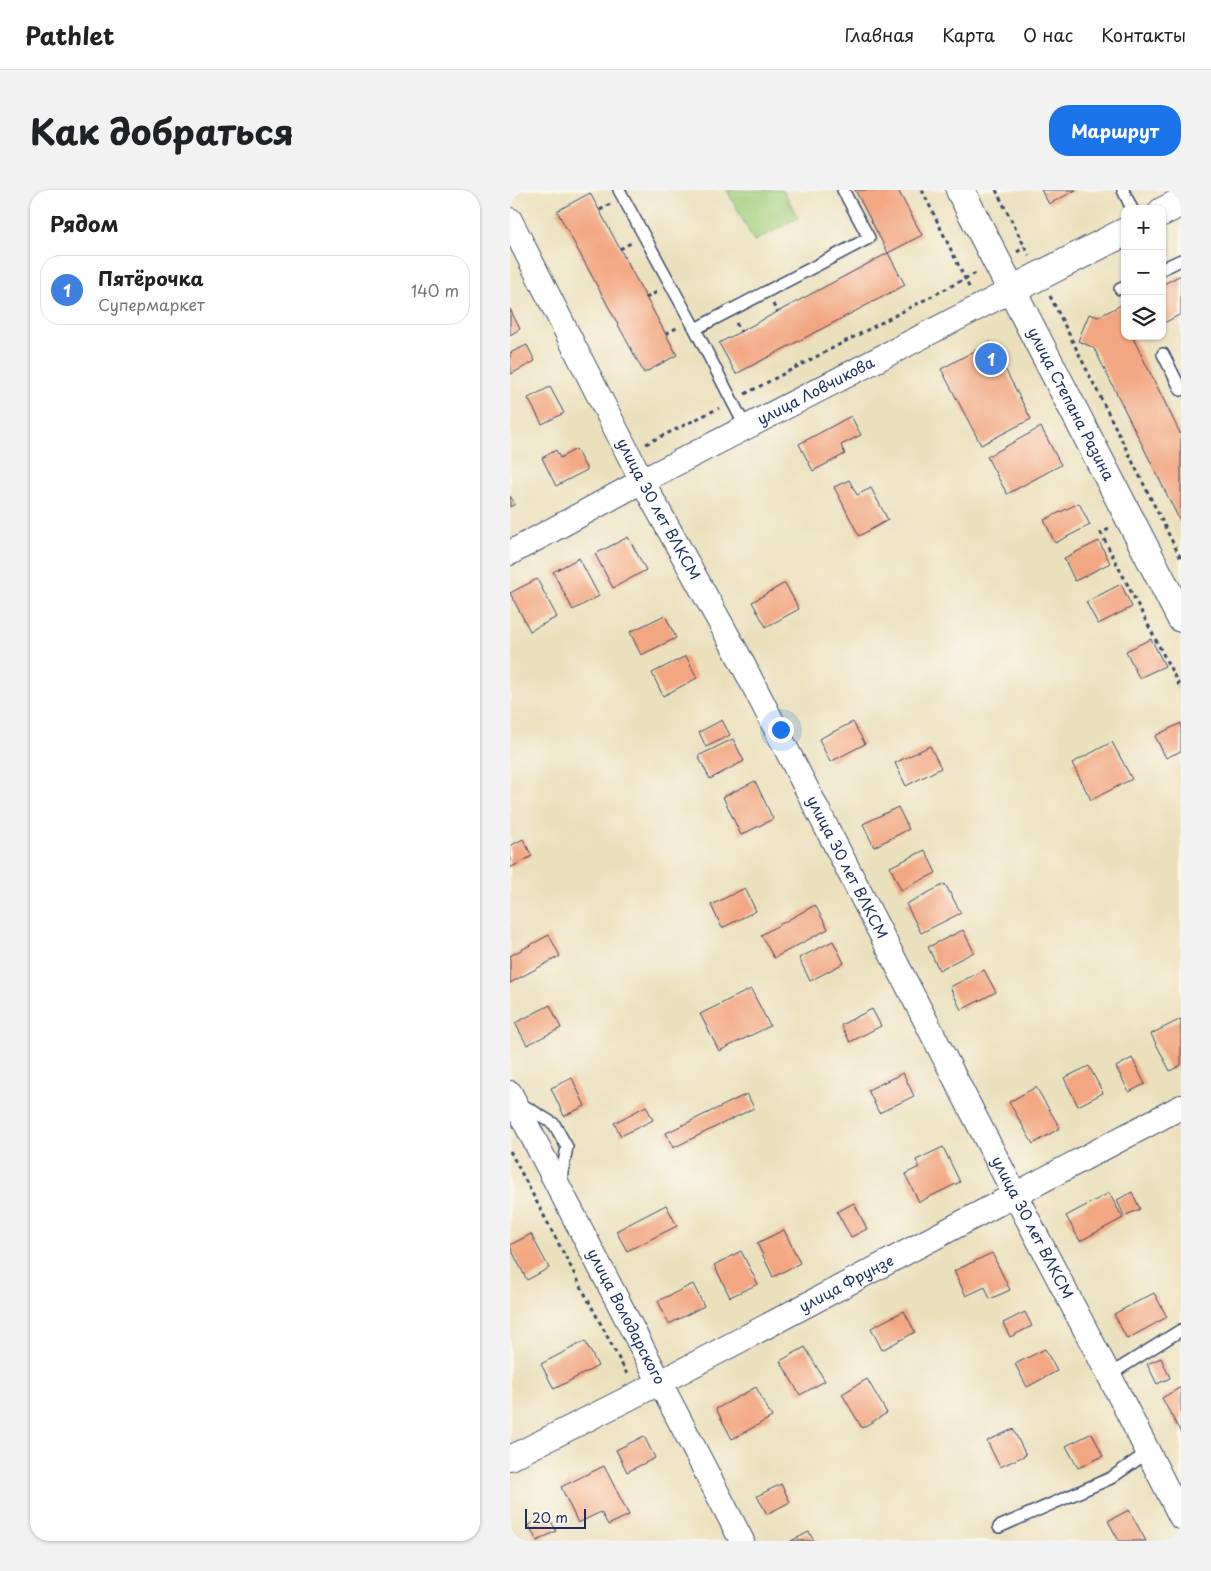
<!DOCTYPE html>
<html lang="ru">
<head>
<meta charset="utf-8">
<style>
	:root { --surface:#fff; --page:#f2f2f2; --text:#202124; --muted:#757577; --line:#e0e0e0; --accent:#1a73e8 }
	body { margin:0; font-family:"Playpen Sans",sans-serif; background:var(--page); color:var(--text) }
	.controls { position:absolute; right:15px; top:15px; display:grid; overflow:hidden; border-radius:10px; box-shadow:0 1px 4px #0004 }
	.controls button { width:45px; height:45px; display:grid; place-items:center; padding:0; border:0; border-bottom:1px solid var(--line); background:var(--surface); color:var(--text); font:25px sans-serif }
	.scale { position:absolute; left:15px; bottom:12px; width:61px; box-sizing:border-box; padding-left:5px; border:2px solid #1b2f5e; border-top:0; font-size:14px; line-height:18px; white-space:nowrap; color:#1b2f5e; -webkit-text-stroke:4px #fbf7ec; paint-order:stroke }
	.you { position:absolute; left:270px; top:539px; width:18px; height:18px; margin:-12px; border:4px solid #fff; border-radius:50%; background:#1a73e8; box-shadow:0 0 0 8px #1a73e833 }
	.badge { display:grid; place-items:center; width:32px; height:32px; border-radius:50%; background:var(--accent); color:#fff; font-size:16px; font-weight:700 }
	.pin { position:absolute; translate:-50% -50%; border:2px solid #fff; box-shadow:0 1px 5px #0006 }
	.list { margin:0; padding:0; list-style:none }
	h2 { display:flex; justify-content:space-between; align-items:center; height:65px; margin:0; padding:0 20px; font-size:21px }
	h2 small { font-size:16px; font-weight:400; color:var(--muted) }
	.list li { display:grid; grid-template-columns:32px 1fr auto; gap:15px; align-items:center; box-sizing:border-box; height:70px; margin:0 10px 10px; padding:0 10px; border:1px solid var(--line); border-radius:20px }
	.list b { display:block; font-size:19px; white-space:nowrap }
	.list p { margin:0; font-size:16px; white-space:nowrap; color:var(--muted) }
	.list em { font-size:16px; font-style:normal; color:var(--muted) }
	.icon { flex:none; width:28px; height:28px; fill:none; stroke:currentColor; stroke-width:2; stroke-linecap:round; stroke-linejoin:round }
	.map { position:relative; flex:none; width:671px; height:1351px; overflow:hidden; border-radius:20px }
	header { display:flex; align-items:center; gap:30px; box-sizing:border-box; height:70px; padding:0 25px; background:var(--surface); border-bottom:1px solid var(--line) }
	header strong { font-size:24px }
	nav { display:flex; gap:28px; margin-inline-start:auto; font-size:18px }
	.intro { display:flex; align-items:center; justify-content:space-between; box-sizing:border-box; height:120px; padding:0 30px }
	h1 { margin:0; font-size:35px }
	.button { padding:12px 22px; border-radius:20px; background:var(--accent); color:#fff; font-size:18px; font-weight:700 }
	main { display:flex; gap:30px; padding:0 30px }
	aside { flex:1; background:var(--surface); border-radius:20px; box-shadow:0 1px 4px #0004 }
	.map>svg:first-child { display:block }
</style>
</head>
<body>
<header>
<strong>Pathlet</strong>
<nav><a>Главная</a><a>Карта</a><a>О нас</a><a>Контакты</a></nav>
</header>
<div class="intro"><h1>Как добраться</h1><a class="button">Маршрут</a></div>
<main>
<aside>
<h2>Рядом<small></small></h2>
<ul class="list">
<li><span class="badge" style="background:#3f7fe0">1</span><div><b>Пятёрочка</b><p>Супермаркет</p></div><em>140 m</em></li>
</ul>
</aside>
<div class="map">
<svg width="671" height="1351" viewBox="0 0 671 1351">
	<rect width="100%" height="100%" fill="#fbf7ec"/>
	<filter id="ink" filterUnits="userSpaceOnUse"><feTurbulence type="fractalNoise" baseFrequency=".02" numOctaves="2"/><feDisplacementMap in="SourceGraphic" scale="10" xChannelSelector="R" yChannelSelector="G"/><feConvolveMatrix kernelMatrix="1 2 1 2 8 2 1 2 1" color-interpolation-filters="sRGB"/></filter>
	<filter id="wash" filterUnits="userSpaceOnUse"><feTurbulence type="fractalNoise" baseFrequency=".0096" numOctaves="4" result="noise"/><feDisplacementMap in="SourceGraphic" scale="20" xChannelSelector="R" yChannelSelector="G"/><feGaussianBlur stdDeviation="1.12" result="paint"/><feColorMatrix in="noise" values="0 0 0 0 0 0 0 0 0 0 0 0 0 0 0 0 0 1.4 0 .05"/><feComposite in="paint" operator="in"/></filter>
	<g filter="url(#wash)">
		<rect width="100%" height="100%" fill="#ebe0bd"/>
		<path fill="#a0cf7d" stroke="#5e7f6e" d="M217 0H273L288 28 244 51Z"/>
		<g id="blocks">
			<path fill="#f2a681" d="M345 0H388L412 45 378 63Z
				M531 0H566L539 14Z
				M80 3 167 165 134 183 47 21Z
				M378 63 395 95 226 184 209 153Z
				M671 85V124L652 134V95Z
				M615 113V146H627L623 148 671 245V333L585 160 582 157 568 151 579 124 588 127Z
				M0 119 10 139 0 145Z
				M481 152 521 229 471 255 431 179Z
				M17 155 25 171 1 184 0 163Z
				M40 197 54 223 32 234 18 208Z
				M341 226 351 245 331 255 335 264 303 281 289 254Z
				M531 237 551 275 497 304 477 267Z
				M66 259 77 280 46 296 32 268 46 260 50 268Z
				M339 290 347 305 361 298 378 330 349 346 324 297Z
				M0 306 5 314 0 317Z
				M569 313 580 335 545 353 534 330Z
				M118 347 136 380 103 398 85 364Z
				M589 351 600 373 565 391 554 368Z
				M69 368 89 406 63 420 43 382Z
				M27 389 47 427 20 441 0 403Z
				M275 393 289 419 256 437 242 412Z
				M611 394 622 417 588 434 576 412Z
				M155 425 166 448 131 465 120 442Z
				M641 449 655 476 629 488 616 461Z
				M176 466 187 488 153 506 142 483Z
				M212 530 220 545 196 557 189 542Z
				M343 532 355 554 320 572 309 549Z
				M671 533V561L656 568 645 546Z
				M223 549 234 571 200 589 188 566Z
				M602 552 622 589 581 610 562 573Z
				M420 556 431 578 396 596 385 573Z
				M245 591 263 629 231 645 213 607Z
				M388 617 399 639 364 657 353 634Z
				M13 649 22 666 0 678V656Z
				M415 660 426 683 391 700 380 677Z
				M435 694 451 723 411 743 396 714Z
				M235 698 246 721 212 738 201 715Z
				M305 715 318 739 264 768 251 745Z
				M453 740 464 762 429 780 418 757Z
				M39 745 50 766 0 793V766Z
				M323 751 334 773 300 791 289 768Z
				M474 780 486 802 451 820 440 797Z
				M241 799 260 836 209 861 190 824Z
				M40 815 51 838 17 855 5 833Z
				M362 819 371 836 340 852 331 835Z
				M671 829V875L660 881 641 844Z
				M622 868 635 894 619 902 606 877Z
				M579 876 593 903 568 916 554 888Z
				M393 883 404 906 369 923 358 900Z
				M62 888 75 916 54 926 41 898Z
				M526 897 550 938 523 954 499 912Z
				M237 904 244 918 163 958 156 943Z
				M136 916 143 930 111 946 104 933Z
				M433 957 450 992 409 1012 395 984 409 977 406 970Z
				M622 1002 630 1019 614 1026 607 1010Z
				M599 1003 613 1028 570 1051 556 1026Z
				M344 1013 357 1039 341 1047 327 1022Z
				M156 1015 167 1036 117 1061 106 1041Z
				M274 1040 290 1073 263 1087 247 1053Z
				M21 1044 39 1078 17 1090 0 1057V1055Z
				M231 1061 248 1094 220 1107 204 1075Z
				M482 1063 500 1100 480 1109 475 1097 456 1106 444 1081Z
				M183 1094 194 1116 159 1134 148 1111Z
				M644 1103 657 1127 617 1149 604 1124Z
				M394 1121 405 1142 372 1160 361 1138Z
				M515 1122 522 1136 500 1147 493 1133Z
				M75 1151 88 1176 44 1199 31 1174Z
				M295 1157 315 1191 290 1205 270 1171Z
				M535 1159 547 1181 517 1197 505 1174Z
				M651 1168 660 1188 647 1194 637 1174Z
				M357 1189 377 1223 352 1238 332 1204Z
				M246 1197 262 1227 222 1249 206 1219Z
				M671 1197V1243L652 1208Z
				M503 1239 516 1265 490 1277 477 1251Z
				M582 1243 593 1266 568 1278 556 1256Z
				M134 1246 145 1268 117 1282 106 1260Z
				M94 1276 119 1325 98 1335 91 1322 68 1333 51 1297Z
				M271 1294 280 1312 257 1324 247 1306Z
				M619 1320 636 1351H609L598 1331Z
				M38 1325 46 1341 27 1351 19 1335Z
				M299 1342 304 1351H281Z"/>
		</g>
	</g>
	<g filter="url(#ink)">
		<use href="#blocks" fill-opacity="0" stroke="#3a4a6c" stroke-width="1"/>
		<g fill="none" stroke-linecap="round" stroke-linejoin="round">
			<defs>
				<path id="service" d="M109 0 185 139 359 48 333 0
					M613 0 622 19
					M652 79 671 70
					M610 99 615 97
					M185 139 236 238
					M653 164 671 200
					M11 914 44 934 57 957 50 993
					M599 1185 671 1140
					M489 1337 601 1288 638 1262"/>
				<g id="minor">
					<path id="s1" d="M0 30 132 291 227 463 505 1005 599 1185 671 1327"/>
					<path id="s2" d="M0 363 132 291 502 100"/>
					<path id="s3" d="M0 903 232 1351"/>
					<path id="s4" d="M0 1268 151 1192 671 917"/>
				</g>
				<g id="tertiary">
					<path id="s5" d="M450 0 671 428"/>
					<path d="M652 22 671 12"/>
					<path d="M502 100 615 42"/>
				</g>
			</defs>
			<use href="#service" stroke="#3a4a6c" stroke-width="14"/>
			<use href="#minor" stroke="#3a4a6c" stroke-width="26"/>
			<use href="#tertiary" stroke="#3a4a6c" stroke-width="30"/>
			<path stroke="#3a4a6c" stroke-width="3" stroke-dasharray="4 4" stroke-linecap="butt" d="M412 0 460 99
				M486 0 519 65
				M90 20 100 14
				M110 59 121 53
				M507 62 515 57
				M540 106 671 369
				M136 108 147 102
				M263 114 267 122
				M226 133 231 142
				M156 144 168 137
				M235 204 466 83
				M670 244H671
				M136 254 209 218
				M599 339 591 343 671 499
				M0 961 118 1186"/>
			<use href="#service" stroke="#fff" stroke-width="11"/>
			<use href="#minor" stroke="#fff" stroke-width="24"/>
			<use href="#tertiary" stroke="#fff" stroke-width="28"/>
		</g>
	</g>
	<g text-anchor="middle" stroke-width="5" stroke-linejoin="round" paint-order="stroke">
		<g font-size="15" fill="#1b2f5e" stroke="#fbf7ec">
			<text dy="5" stroke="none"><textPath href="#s2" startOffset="346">улица Ловчикова</textPath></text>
			<text dy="5" stroke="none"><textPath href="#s5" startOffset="241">улица Степана Разина</textPath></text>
			<text dy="5" stroke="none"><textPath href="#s1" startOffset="325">улица 30 лет ВЛКСМ</textPath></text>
			<text dy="5" stroke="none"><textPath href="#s1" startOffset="730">улица 30 лет ВЛКСМ</textPath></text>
			<text dy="5" stroke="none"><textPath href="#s1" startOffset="1135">улица 30 лет ВЛКСМ</textPath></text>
			<text dy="5" stroke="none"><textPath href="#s4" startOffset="379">улица Фрунзе</textPath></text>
			<text dy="5" stroke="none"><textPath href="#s3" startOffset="252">улица Володарского</textPath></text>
		</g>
	</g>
</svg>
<div class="controls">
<button>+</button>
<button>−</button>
<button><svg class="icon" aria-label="layers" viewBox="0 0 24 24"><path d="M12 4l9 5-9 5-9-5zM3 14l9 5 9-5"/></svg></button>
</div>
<div class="scale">20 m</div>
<div class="you"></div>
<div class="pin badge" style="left:481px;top:169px;background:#3f7fe0">1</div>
</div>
</main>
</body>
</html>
